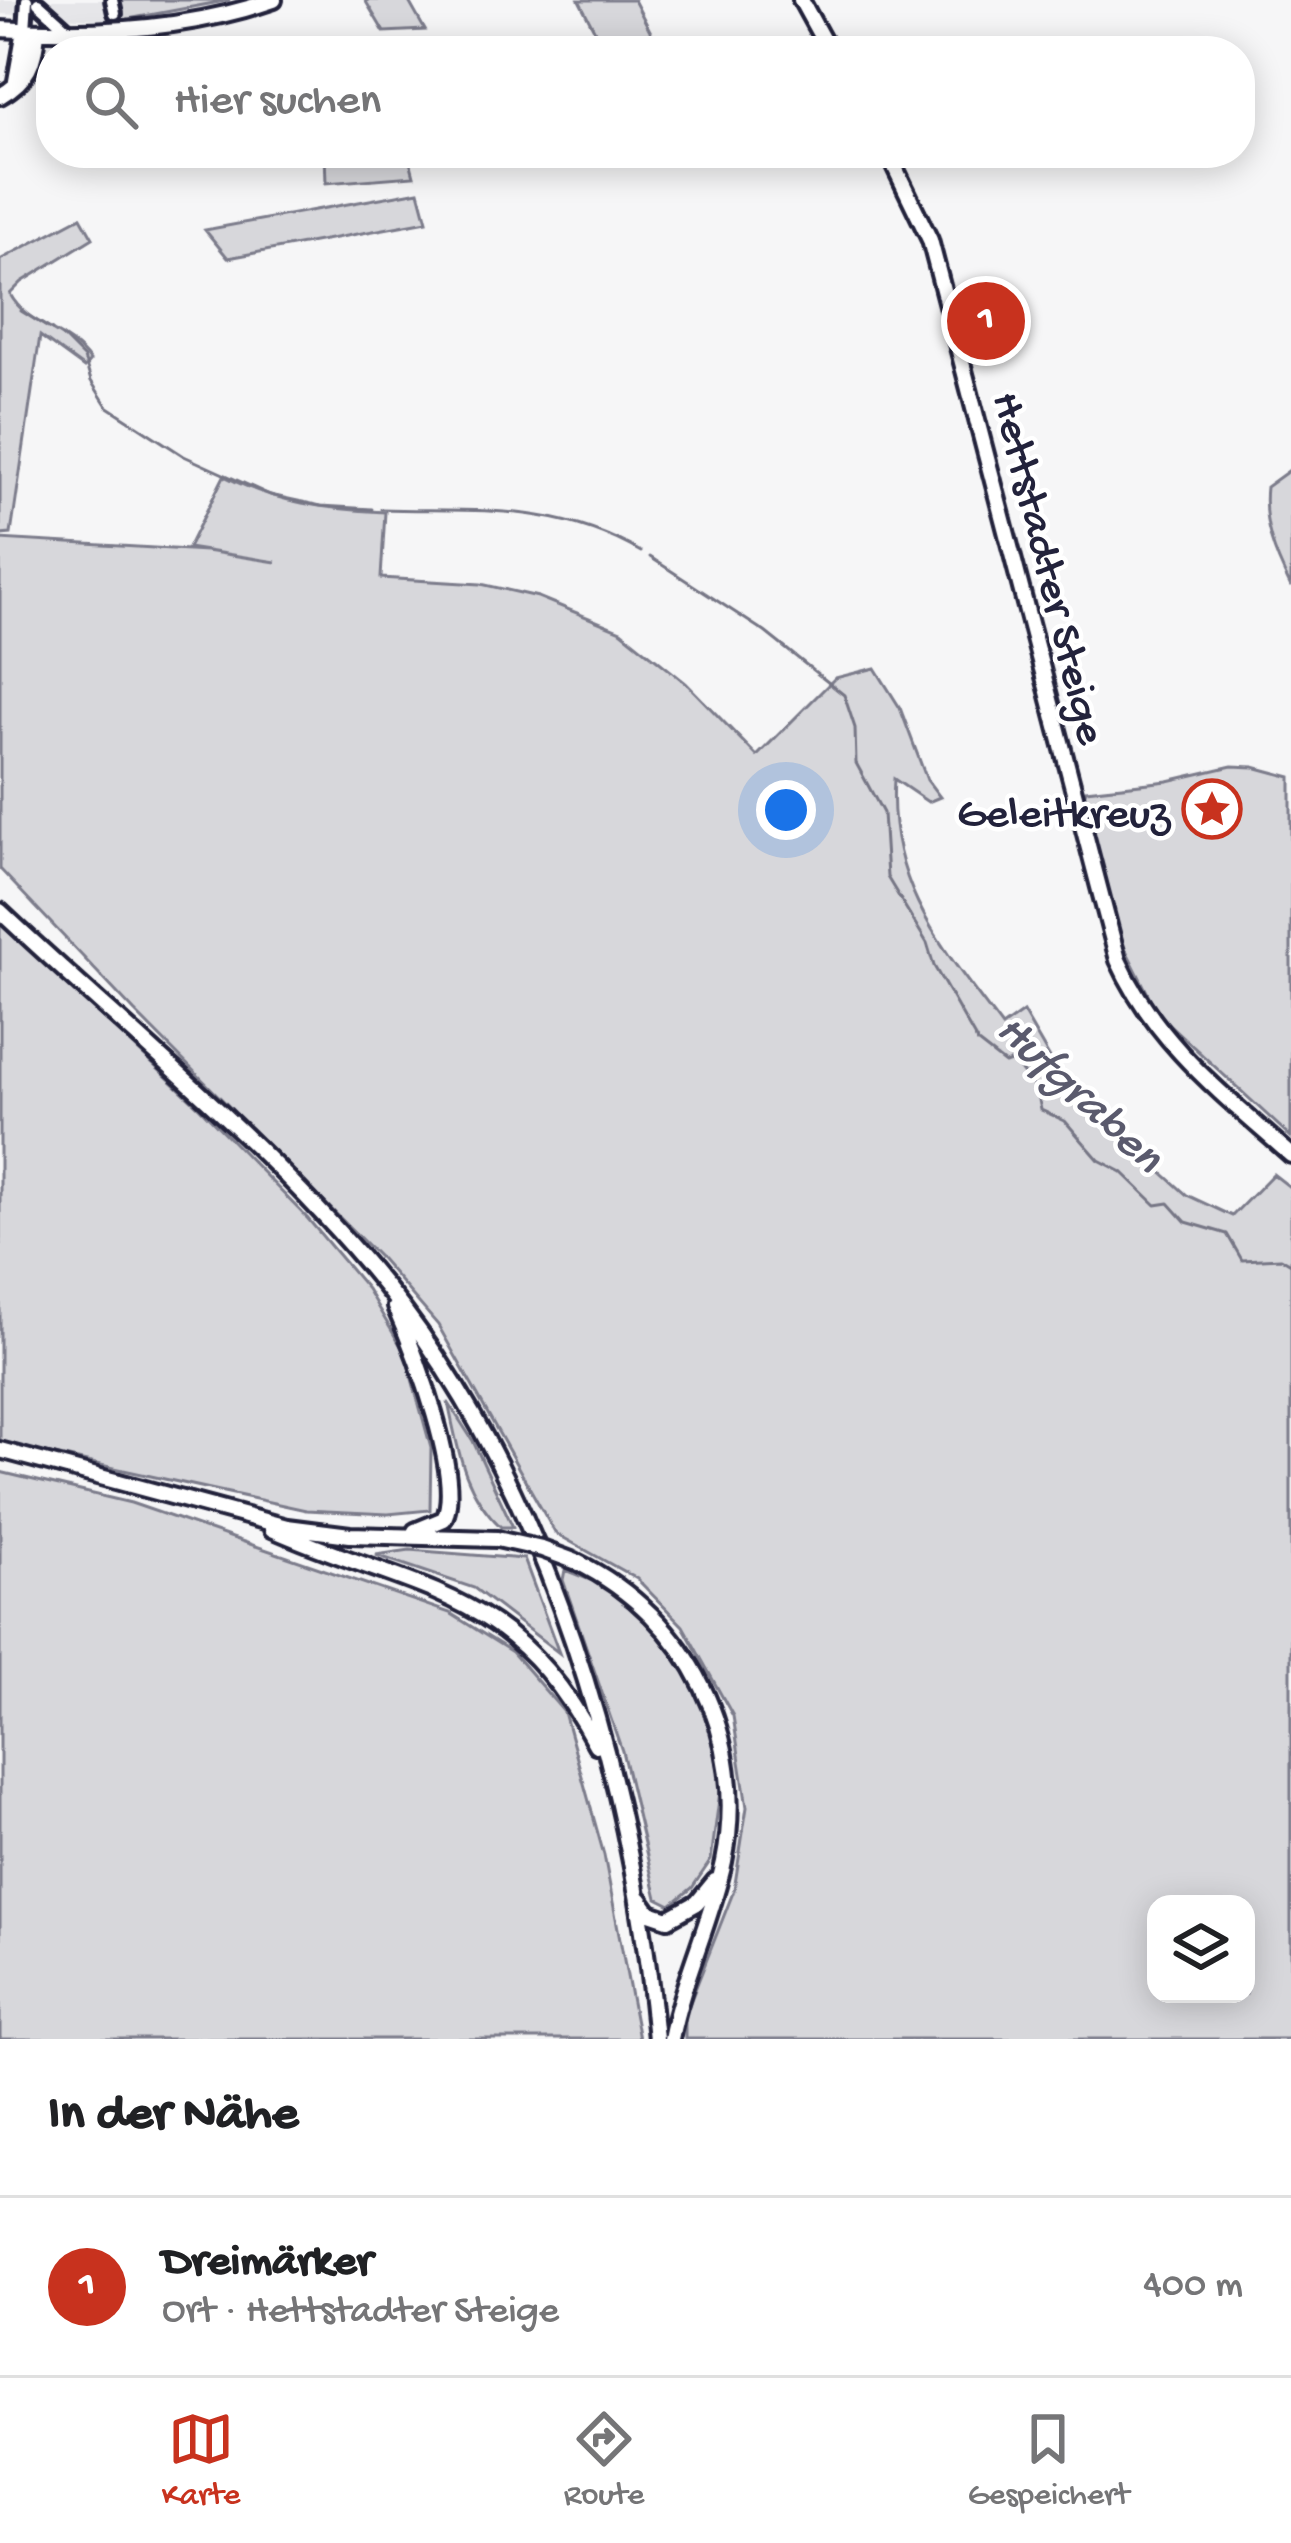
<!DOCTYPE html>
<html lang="de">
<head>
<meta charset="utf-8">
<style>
	:root { --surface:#fff; --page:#f2f2f2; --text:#202124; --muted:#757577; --line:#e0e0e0; --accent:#c8321e }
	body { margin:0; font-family:"Gochi Hand",sans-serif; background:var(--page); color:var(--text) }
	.controls { position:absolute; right:36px; bottom:36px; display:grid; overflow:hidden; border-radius:24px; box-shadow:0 6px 30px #0003 }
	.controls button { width:108px; height:108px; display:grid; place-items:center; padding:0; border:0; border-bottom:3px solid var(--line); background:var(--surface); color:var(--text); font:60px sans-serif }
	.you { position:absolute; left:786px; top:810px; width:42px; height:42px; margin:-30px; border:9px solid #fff; border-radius:50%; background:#1a73e8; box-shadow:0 0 0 18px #1a73e833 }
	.badge { display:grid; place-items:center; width:78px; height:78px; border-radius:50%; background:var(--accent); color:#fff; font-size:39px; font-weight:700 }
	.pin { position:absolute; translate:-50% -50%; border:6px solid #fff; box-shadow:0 3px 12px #0006 }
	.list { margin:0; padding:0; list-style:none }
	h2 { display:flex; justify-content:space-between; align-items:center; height:156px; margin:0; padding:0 48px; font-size:51px }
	h2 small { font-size:39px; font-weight:400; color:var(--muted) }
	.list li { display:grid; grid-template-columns:78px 1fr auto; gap:36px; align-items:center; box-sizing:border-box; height:180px; padding:0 48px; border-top:3px solid var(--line) }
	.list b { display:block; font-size:45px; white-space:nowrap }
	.list p { margin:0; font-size:39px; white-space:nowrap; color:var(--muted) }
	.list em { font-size:39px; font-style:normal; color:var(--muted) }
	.icon { flex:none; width:66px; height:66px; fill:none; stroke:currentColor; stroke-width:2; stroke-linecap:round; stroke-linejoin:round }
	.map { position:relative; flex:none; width:1291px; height:2039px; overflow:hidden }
	.search { position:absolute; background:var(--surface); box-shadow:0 6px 30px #0003; left:36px; right:36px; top:36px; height:132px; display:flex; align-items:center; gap:30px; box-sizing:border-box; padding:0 42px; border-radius:48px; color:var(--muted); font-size:45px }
	.sheet { height:336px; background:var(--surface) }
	nav { display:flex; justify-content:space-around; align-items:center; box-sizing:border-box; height:168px; border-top:3px solid var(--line); background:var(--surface); font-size:33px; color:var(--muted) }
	nav a { display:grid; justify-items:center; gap:6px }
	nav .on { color:var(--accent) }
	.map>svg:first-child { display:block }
</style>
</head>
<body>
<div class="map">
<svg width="1291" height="2039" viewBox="0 0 1291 2039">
	<rect width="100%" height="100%" fill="#f6f6f7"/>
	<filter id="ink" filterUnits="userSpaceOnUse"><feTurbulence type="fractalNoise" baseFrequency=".00833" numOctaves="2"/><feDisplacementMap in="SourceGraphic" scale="24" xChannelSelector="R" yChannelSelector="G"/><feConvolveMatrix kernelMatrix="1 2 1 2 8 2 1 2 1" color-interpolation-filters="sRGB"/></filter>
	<g filter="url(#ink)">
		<path fill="#e6e6e9" d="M0 0H118L123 20 0 14Z"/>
		<path fill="#d7d7db" stroke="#7c7c8b" stroke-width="3" fill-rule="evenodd" d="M118 0H230L123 20Z
			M365 0H408L425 30 384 32Z
			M579 0H634L656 42 599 39Z
			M325 153H408L414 176 326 183Z
			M419 191 427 221 228 258 205 230Z
			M81 217 93 238 22 282 10 294C27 326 68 330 90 361L84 368 40 336 11 534 0 535V260Z
			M1291 469V587C1275 555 1262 524 1266 487Z
			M224 476C276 503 327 509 385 512L381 578 481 584 538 597 621 631 686 683 757 756 835 678 875 668 900 708 927 780 940 797 928 802 894 779C887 885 942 947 1002 1027L1023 1012 1066 1086 1187 1195 1232 1216 1273 1174 1291 1188V2039H685V2015L734 1890 747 1807 733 1716 683 1626 637 1579 555 1533 438 1325 381 1259 134 1011 0 869V539L206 551 276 562 188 548ZM1156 1904H1246V1994H1156Z
			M1232 766 1254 767 1291 777V1137L1158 1014 1120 938 1084 796 1086 790 1168 781Z
			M0 922 200 1108 308 1219 367 1289 405 1353 431 1448 430 1510 388 1514 306 1510 0 1443Z
			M448 1402 473 1441 513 1527H501C464 1492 458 1451 448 1402Z
			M0 1472 131 1503 450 1613 512 1652 564 1712 604 1855 639 2039H0Z
			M410 1550 524 1559 559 1653 474 1588 376 1555Z
			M565 1570 608 1587 666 1635 705 1704 721 1784 711 1860 692 1888 671 1905 657 1898 622 1751 563 1580Z"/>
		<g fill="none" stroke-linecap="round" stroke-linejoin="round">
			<path stroke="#767685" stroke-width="3" d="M21 311 52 330
				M62 336 84 358 91 381 107 406 184 456 270 495 321 506 372 509
				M381 509C476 512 556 502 641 552
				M650 557 765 632 844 695 855 728 856 763 883 813 887 877 927 943 934 966 978 1043 1005 1064 1013 1061 1037 1090 1041 1110 1065 1121 1099 1160 1122 1172 1156 1205 1169 1203 1186 1222 1227 1234 1242 1260 1281 1258 1291 1264"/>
			<defs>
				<path id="minor" d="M112 0 115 13
					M38 3 67 29
					M25 30 27 0"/>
				<path id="major" d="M801 0 829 51
					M0 29C90 35 188 30 274 0
					M16 81 25 30
					M0 96C28 80 35 63 37 31
					M888 153 930 240 1118 960C1156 1044 1224 1095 1291 1155
					M0 911C129 1033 273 1147 385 1286 550 1490 632 1781 656 2039
					M395 1307C414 1350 464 1478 444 1519L415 1531
					M0 1450 287 1527 350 1535 497 1539
					M272 1529C419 1594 512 1586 596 1745
					M577 1562C690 1618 749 1738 724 1862 711 1922 683 1978 671 2039
					M640 1899 650 1913 668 1919 697 1903 715 1881"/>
			</defs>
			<use href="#minor" stroke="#22223b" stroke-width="20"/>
			<use href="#major" stroke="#22223b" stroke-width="22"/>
			<use href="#minor" stroke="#fff" stroke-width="10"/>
			<use href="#major" stroke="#fff" stroke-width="14"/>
			<defs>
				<path id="major-bridge" d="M497 1539 542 1549 577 1562"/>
			</defs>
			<use href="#major-bridge" stroke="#22223b" stroke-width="22" stroke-linecap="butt"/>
			<use href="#major-bridge" stroke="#fff" stroke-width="14"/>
		</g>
	</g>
	<defs>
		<symbol id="sight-ring" viewBox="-11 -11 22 22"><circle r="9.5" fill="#fff" stroke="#c8321e" stroke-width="1.5"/><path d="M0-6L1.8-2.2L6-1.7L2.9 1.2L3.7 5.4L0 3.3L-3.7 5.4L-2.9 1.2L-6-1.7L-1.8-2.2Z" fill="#c8321e"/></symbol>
	</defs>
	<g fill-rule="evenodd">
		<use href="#sight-ring" x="1179" y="776" width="66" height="66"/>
	</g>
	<g text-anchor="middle" stroke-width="9" stroke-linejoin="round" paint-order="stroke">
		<g font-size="45" fill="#22223b" stroke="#fff">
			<text transform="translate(1053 567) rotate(76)" y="16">Hettstadter Steige</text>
		</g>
		<g font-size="45" fill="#22223b" stroke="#fff" text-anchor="end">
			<text x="1170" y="825">Geleitkreuz</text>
		</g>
		<g font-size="48" font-style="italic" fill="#5a5a6d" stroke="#fff">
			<text transform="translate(1083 1090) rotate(43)" y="17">Hufgraben</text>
		</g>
	</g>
</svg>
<div class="controls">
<button><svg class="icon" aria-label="layers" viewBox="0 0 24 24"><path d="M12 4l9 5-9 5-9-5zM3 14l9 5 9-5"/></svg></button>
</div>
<div class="you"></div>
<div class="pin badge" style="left:986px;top:321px">1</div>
<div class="search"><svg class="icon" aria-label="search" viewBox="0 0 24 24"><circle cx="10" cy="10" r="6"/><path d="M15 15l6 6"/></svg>Hier suchen</div>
</div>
<section class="sheet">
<h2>In der Nähe<small></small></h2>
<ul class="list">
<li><span class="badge">1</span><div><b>Dreimärker</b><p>Ort · Hettstadter Steige</p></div><em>400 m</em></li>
</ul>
</section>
<nav>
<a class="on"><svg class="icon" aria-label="map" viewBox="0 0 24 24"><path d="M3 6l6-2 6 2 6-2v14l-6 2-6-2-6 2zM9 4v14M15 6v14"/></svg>Karte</a>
<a><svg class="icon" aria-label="directions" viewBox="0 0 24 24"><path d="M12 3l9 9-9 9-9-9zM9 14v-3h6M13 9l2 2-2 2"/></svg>Route</a>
<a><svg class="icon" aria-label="saved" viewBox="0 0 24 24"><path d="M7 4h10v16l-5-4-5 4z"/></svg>Gespeichert</a>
</nav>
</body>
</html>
